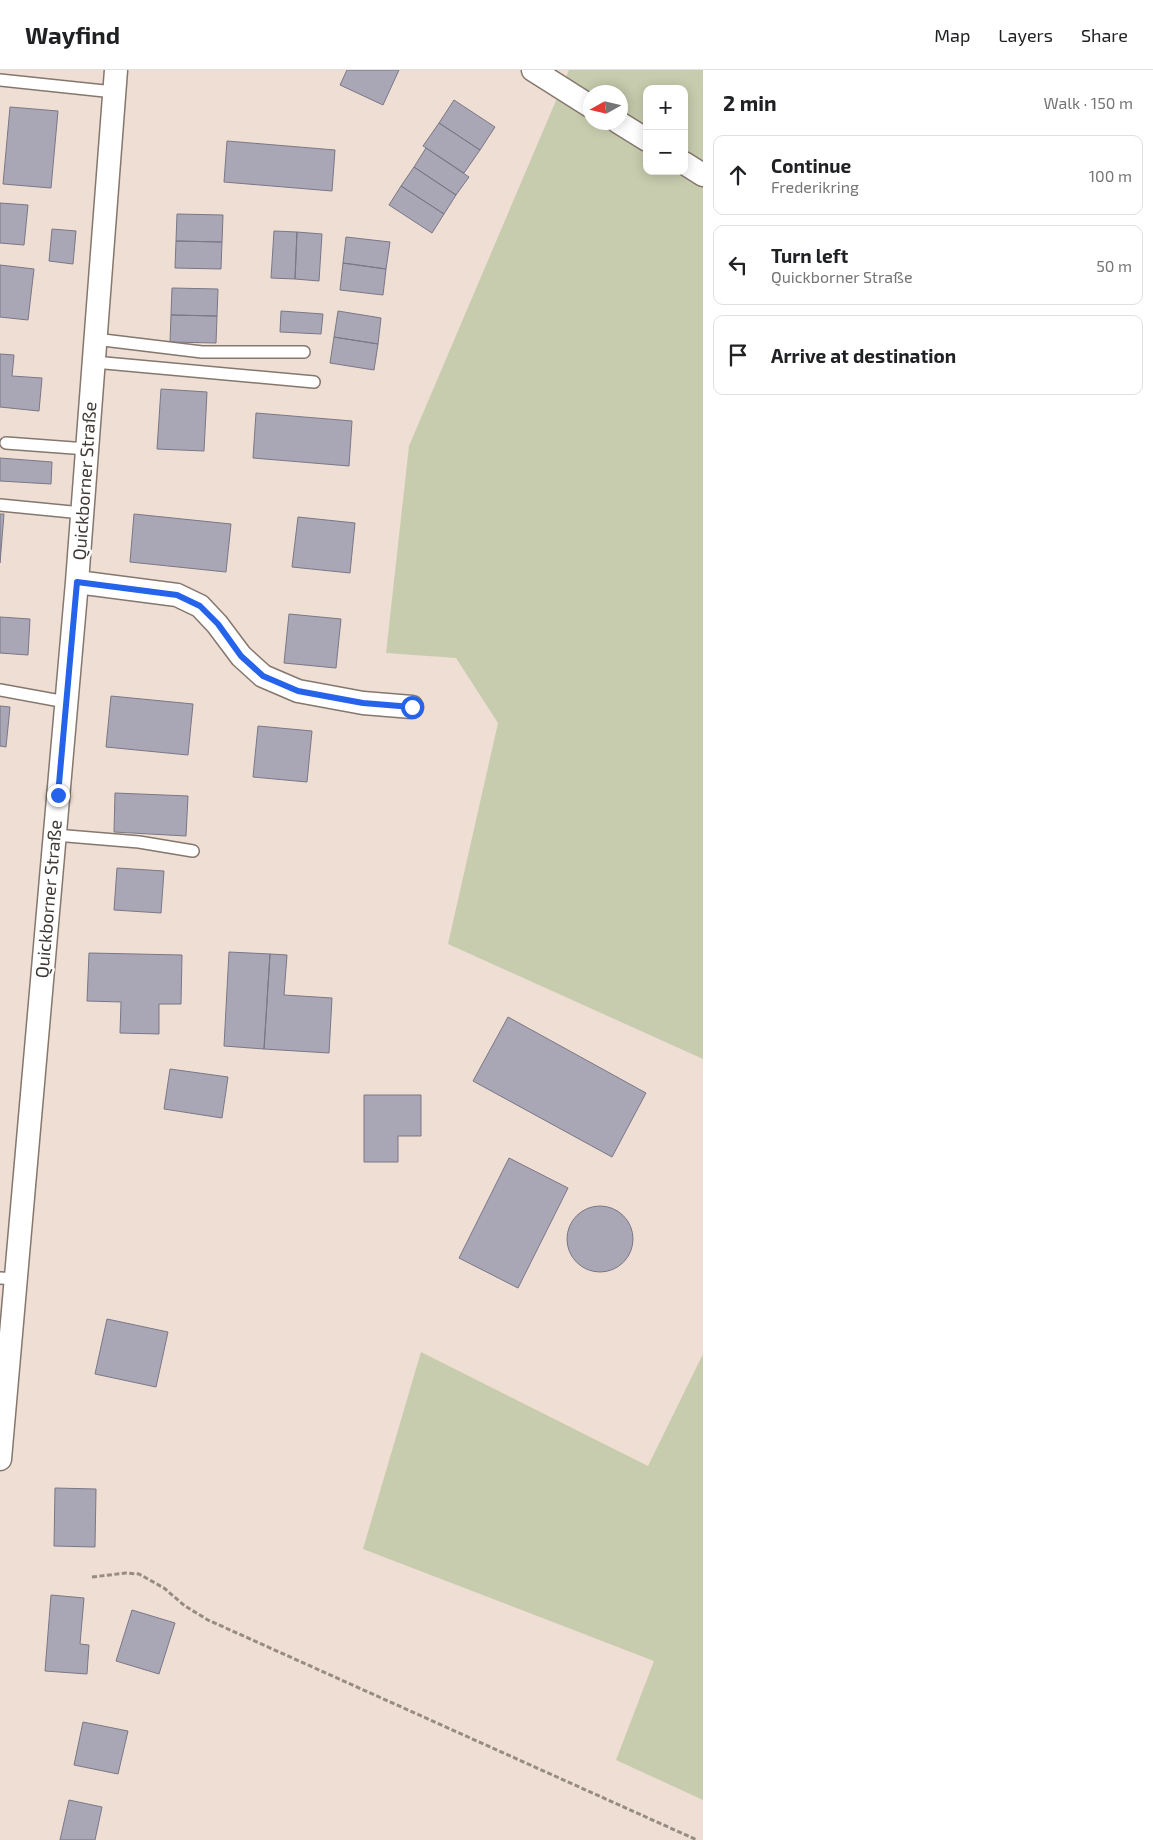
<!DOCTYPE html>
<html lang="en">
<head>
<meta charset="utf-8">
<style>
	:root { --surface:#fff; --page:#f6f6f6; --text:#202124; --muted:#757577; --line:#e0e0e0 }
	body { margin:0; font-family:"Exo 2",sans-serif; background:var(--page); color:var(--text) }
	.controls { position:absolute; right:15px; top:15px; display:grid; overflow:hidden; border-radius:10px; box-shadow:0 2px 12px #0003 }
	.controls button { width:45px; height:45px; display:grid; place-items:center; padding:0; border:0; border-bottom:1px solid var(--line); background:var(--surface); color:var(--text); font:25px sans-serif }
	.compass { position:absolute; left:583px; top:15px; width:45px; height:45px; border-radius:50%; background:var(--surface); box-shadow:0 2px 12px #0003; rotate:262deg }
	.stop { position:absolute; width:15px; height:15px; margin:-11px; border:4px solid #2563eb; border-radius:50%; background:#fff }
	.stop.end { background:#2563eb; border-color:#fff; box-shadow:0 1px 5px #0008 }
	.list { margin:0; padding:0; list-style:none }
	h2 { display:flex; justify-content:space-between; align-items:center; height:65px; margin:0; padding:0 20px; font-size:21px }
	h2 small { font-size:16px; font-weight:400; color:var(--muted) }
	.list li { display:grid; grid-template-columns:32px 1fr auto; gap:15px; align-items:center; box-sizing:border-box; height:80px; margin:0 10px 10px; padding:0 10px; border:1px solid var(--line); border-radius:10px }
	.list b { display:block; font-size:19px; white-space:nowrap }
	.list p { margin:0; font-size:16px; white-space:nowrap; color:var(--muted) }
	.list em { font-size:16px; font-style:normal; color:var(--muted) }
	.icon { flex:none; width:28px; height:28px; fill:none; stroke:currentColor; stroke-width:2; stroke-linecap:round; stroke-linejoin:round }
	.map { position:relative; flex:none; width:703px; height:1770px; overflow:hidden }
	header { display:flex; align-items:center; gap:30px; box-sizing:border-box; height:70px; padding:0 25px; background:var(--surface); border-bottom:1px solid var(--line) }
	header strong { font-size:24px }
	nav { display:flex; gap:28px; margin-inline-start:auto; font-size:18px }
	main { display:flex }
	aside { flex:1; background:var(--surface) }
	.map>svg:first-child { display:block }
</style>
</head>
<body>
<header>
<strong>Wayfind</strong>
<nav><a>Map</a><a>Layers</a><a>Share</a></nav>
</header>
<main>
<div class="map">
<svg width="703" height="1770" viewBox="0 0 703 1770">
	<rect width="100%" height="100%" fill="#eeded3"/>
	<path fill="#c8ccae" fill-rule="evenodd" d="M569 0H703V989L448 874 498 653 456 588 386 583 409 376ZM647 19H684V101H647ZM590 22H620V52H590Z
		M421 1282 648 1396 703 1284V1730L616 1690 654 1591 363 1479Z"/>
	<path fill="#a9a6b6" stroke="#7a7786" d="M347 0H399L383 35 340 15Z
		M454 30 495 57 480 80 439 53Z
		M10 37 58 41 51 118 3 114Z
		M439 53 480 80 464 103 423 76Z
		M227 71 335 80 332 121 224 112Z
		M426 78 469 107 456 125 414 97Z
		M414 97 456 125 444 144 401 116Z
		M401 116 444 144 432 163 389 135Z
		M0 133 28 135 24 175 0 173Z
		M177 144 223 145 222 172 176 171Z
		M52 159 76 161 73 194 49 191Z
		M274 161 297 162 295 209 271 208Z
		M297 162 322 164 319 211 295 209Z
		M346 167 390 172 386 199 343 193Z
		M176 171 222 172 221 199 175 198Z
		M343 193 386 199 383 225 340 220Z
		M0 195 34 199 28 250 0 247Z
		M172 218 218 219 217 246 171 245Z
		M281 241 323 244 321 264 280 262Z
		M338 241 381 248 378 274 334 267Z
		M171 245 217 246 216 273 170 272Z
		M334 267 378 274 374 300 330 293Z
		M0 284 14 285 12 306 42 308 39 341 0 337Z
		M161 319 207 322 204 381 157 379Z
		M256 343 352 351 349 396 253 388Z
		M0 388 52 392 51 414 0 411Z
		M0 444H4L0 493Z
		M134 444 231 454 226 502 130 492Z
		M298 447 355 453 350 503 292 497Z
		M289 544 341 549 336 598 284 593Z
		M0 547 30 549 28 585 0 583Z
		M111 626 193 634 188 685 106 677Z
		M0 636 10 637 6 677 0 676Z
		M258 656 312 661 307 712 253 707Z
		M115 723 188 726 186 766 114 762Z
		M117 798 164 801 161 843 114 840Z
		M229 882 270 884 264 979 224 976Z
		M89 883 182 885 181 934H159V964L120 963 121 932 87 931Z
		M270 884 287 885 284 925 332 928 329 983 264 979Z
		M508 947 646 1023 612 1087 473 1011Z
		M170 999 228 1007 222 1048 164 1039Z
		M364 1025H421V1066H398V1092H364Z
		M509 1088 568 1118 518 1218 459 1188Z
		M567 1169a33 33 0 1 1 66 0a33 33 0 1 1-66 0Z
		M107 1249 168 1262 156 1317 95 1304Z
		M55 1418 96 1419 95 1477 54 1476Z
		M51 1525 84 1528 80 1574 89 1575 87 1604 45 1601Z
		M132 1540 175 1553 159 1604 116 1591Z
		M83 1652 128 1661 118 1704 74 1695Z
		M69 1730 102 1737 95 1770H60Z"/>
	<g fill="none" stroke-linecap="round" stroke-linejoin="round">
		<defs>
			<path id="service" d="M0 10 114 22
				M95 269 202 282H304
				M94 292 314 312
				M6 373 87 379
				M0 435 82 443
				M0 620 66 632
				M55 765 139 772 193 781
				M0 1208 16 1209"/>
			<path id="minor" d="M533 0 590 36
				M618 52 647 70
				M684 93 703 105
				M77 512 177 525 200 536 217 554 241 586 263 606 298 621 363 633 412 637
				M0 1389 77 512 116 0"/>
		</defs>
		<use href="#service" stroke="#85776d" stroke-width="14"/>
		<use href="#minor" stroke="#85776d" stroke-width="25"/>
		<path stroke="#978c84" stroke-width="3" stroke-dasharray="5 2.5" stroke-linecap="butt" d="M92 1507 126 1503 139 1504 164 1518 185 1536 208 1550 697 1770"/>
		<use href="#service" stroke="#fff" stroke-width="11"/>
		<use href="#minor" stroke="#fff" stroke-width="22"/>
	</g>
	<g fill="none" stroke-linecap="round" stroke-linejoin="round">
		<path stroke="#2563eb" stroke-width="6" d="M58 725 77 512 177 525 200 536 218 554 241 586 263 606 298 621 363 633 412 637"/>
	</g>
	<g text-anchor="middle" stroke-width="5" stroke-linejoin="round" paint-order="stroke">
		<g font-size="18" fill="#3f3834" stroke="#fff">
			<text transform="translate(85 411) rotate(-86)" y="6">Quickborner Straße</text>
			<text transform="translate(49 829) rotate(-85)" y="6">Quickborner Straße</text>
		</g>
	</g>
</svg>
<div class="controls">
<button>+</button>
<button>−</button>
</div>
<svg class="compass" viewBox="-18 -18 36 36"><path d="M0-13l5 13h-10z" fill="#e53935"/><path d="M0 13l5-13h-10z" fill="#757577"/></svg>
<div class="stop" style="left:412px;top:637px"></div>
<div class="stop end" style="left:58px;top:725px"></div>
</div>
<aside>
<h2>2 min<small>Walk · 150 m</small></h2>
<ul class="list">
<li><svg class="icon" aria-label="ahead" viewBox="0 0 24 24"><path d="M12 20V5M6 11l6-6 6 6"/></svg><div><b>Continue</b><p>Frederikring</p></div><em>100 m</em></li>
<li><svg class="icon" aria-label="left" viewBox="0 0 24 24"><path d="M17 20v-9H6M10 6l-5 5 5 5"/></svg><div><b>Turn left</b><p>Quickborner Straße</p></div><em>50 m</em></li>
<li><svg class="icon" aria-label="arrive" viewBox="0 0 24 24"><path d="M6 21V4h12l-3 4 3 4H6"/></svg><div><b>Arrive at destination</b></div></li>
</ul>
</aside>
</main>
</body>
</html>
